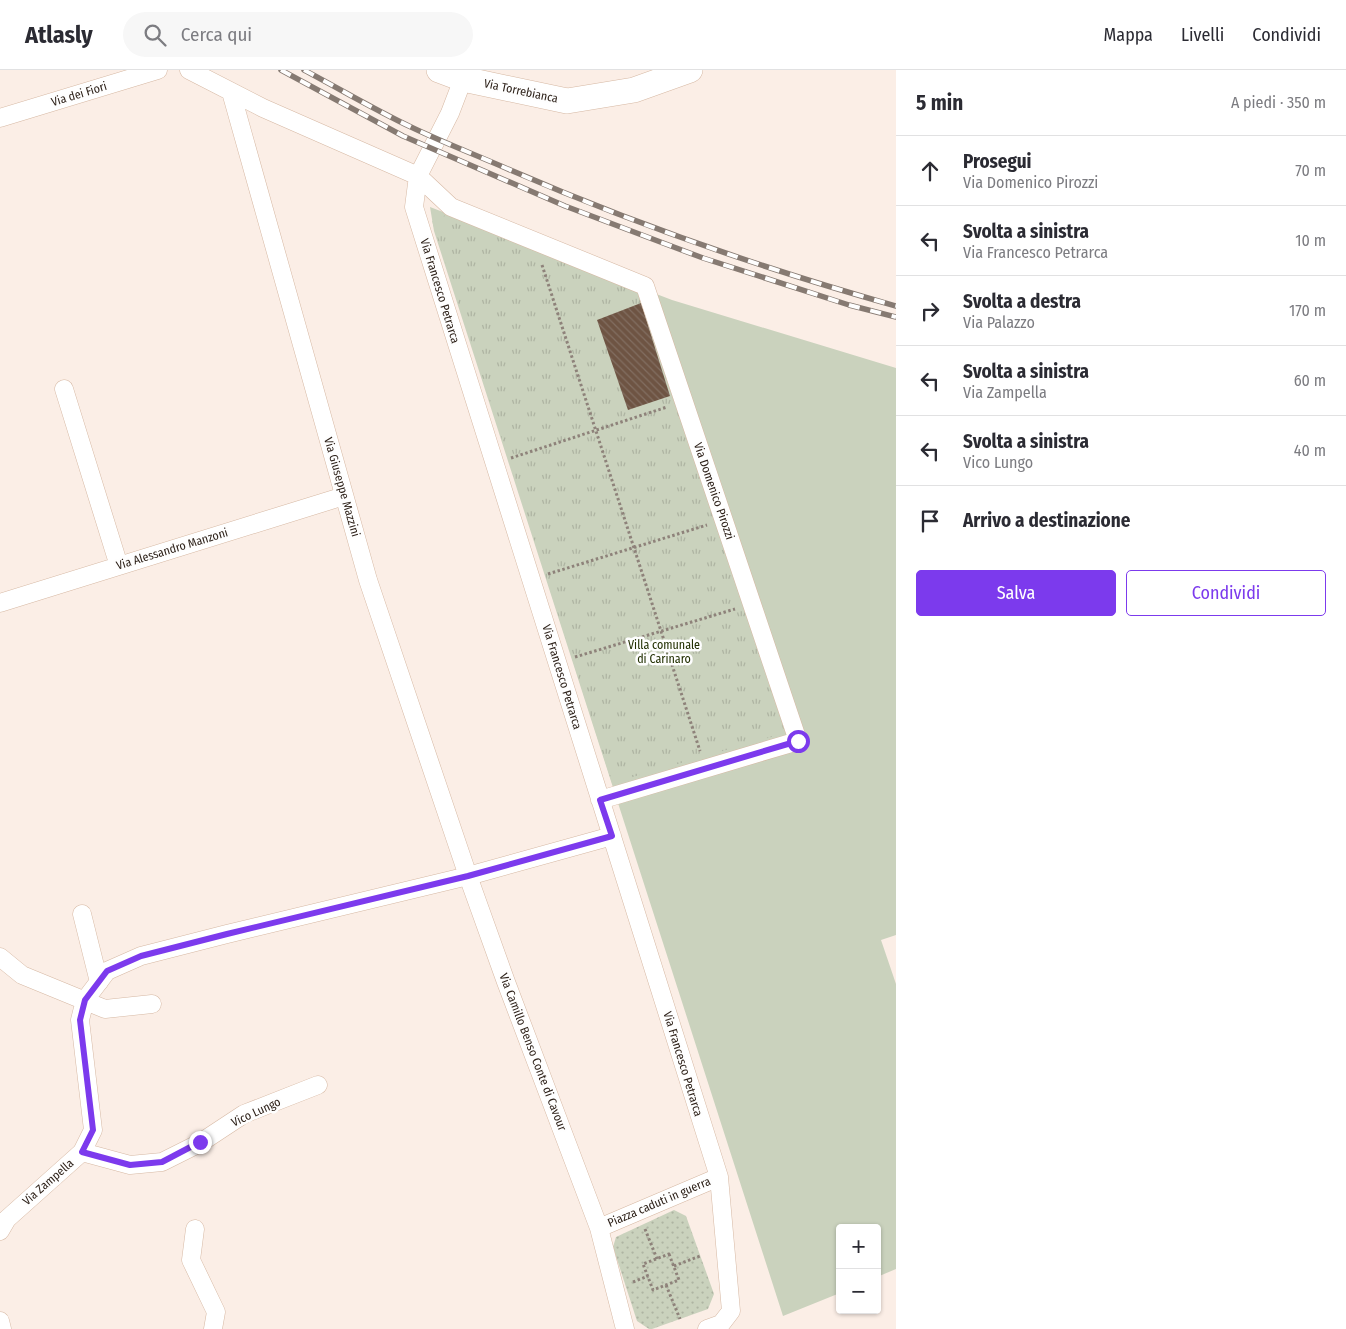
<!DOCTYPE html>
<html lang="it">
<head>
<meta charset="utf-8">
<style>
	:root { --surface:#fff; --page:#f7f7f7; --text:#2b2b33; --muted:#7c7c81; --line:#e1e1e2; --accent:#7c3aed }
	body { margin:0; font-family:"Fira Sans Condensed",sans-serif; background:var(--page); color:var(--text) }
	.controls { position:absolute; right:15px; bottom:15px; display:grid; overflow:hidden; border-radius:5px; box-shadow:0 1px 4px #0004 }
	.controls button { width:45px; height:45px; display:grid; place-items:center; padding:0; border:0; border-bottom:1px solid var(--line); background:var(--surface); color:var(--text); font:25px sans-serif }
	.stop { position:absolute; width:15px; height:15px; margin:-11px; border:4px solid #7c3aed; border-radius:50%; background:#fff }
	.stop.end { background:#7c3aed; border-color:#fff; box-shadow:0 1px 5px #0008 }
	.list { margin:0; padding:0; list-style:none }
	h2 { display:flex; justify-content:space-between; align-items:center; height:65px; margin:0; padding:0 20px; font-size:21px }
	h2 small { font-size:16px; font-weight:400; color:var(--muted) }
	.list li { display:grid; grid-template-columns:32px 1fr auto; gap:15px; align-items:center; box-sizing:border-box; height:70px; padding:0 20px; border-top:1px solid var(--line) }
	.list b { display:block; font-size:19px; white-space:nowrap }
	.list p { margin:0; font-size:16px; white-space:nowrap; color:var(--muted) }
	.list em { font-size:16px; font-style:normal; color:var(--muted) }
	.actions { display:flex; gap:10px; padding:15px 20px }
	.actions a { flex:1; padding:11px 0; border:1px solid var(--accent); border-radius:5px; text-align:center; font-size:18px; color:var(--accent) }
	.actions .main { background:var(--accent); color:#fff }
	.icon { flex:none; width:28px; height:28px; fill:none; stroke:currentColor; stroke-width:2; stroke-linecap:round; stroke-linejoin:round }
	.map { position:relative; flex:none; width:896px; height:1259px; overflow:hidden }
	header { display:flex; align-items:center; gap:30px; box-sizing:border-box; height:70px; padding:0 25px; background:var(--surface); border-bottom:1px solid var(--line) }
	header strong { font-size:24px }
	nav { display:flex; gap:28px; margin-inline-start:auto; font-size:18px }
	.search { width:350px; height:45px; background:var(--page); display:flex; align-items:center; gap:12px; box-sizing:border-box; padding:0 18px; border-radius:28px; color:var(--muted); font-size:19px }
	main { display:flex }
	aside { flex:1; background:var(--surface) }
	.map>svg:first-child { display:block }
</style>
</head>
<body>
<header>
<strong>Atlasly</strong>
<div class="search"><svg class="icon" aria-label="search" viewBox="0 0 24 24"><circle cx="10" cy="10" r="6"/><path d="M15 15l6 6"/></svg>Cerca qui</div>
<nav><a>Mappa</a><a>Livelli</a><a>Condividi</a></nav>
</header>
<main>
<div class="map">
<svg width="896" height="1259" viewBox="0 0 896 1259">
	<defs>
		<pattern id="park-tufts" width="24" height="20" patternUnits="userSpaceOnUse" patternTransform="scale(1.25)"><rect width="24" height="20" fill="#cad2bd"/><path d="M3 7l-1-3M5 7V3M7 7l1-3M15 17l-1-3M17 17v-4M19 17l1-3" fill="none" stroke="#aeb4a2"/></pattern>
		<pattern id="garden-dots" width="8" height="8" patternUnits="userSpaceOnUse" patternTransform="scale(1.25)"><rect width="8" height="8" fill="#cad2bd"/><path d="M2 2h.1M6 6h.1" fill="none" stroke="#aeb4a2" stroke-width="1.8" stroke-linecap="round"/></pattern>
		<pattern id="building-back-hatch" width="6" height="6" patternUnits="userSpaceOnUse" patternTransform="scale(1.25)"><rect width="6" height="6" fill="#6e5443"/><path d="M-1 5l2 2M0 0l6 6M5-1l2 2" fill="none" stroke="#826e61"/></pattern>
	</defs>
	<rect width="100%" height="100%" fill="#fbeee6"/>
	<path fill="#cad2bd" d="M430 137 672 230 896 298V865L881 870 896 914V1199L877 1207V1158H840V1223L783 1246 434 161Z"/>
	<path fill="url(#park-tufts)" d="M448 144 643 219 785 663 612 713 432 151Z"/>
	<path fill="url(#garden-dots)" d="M674 1140 686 1146 714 1224 708 1239 652 1259H649L637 1251 613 1177 616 1167Z"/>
	<path fill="url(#building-back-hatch)" d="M641 233 670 326 628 340 597 250Z"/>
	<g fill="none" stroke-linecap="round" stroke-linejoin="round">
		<defs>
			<path id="street" d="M189 0 263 38 418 106 451 137 645 216 798 671 600 730
				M463 9 450 43 418 106 414 137 719 1107 731 1241 721 1254 707 1259
				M231 22 368 510 468 806 506 912 599 1158
				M0 48 158 0
				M64 319 119 496
				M0 533 344 426
				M82 844 99 912
				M0 887 22 905 105 939 152 934
				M82 1082 130 1095 162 1092 200 1073 244 1044 318 1015
				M195 1159 191 1190 216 1242 213 1259
				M0 1161 7 1149 82 1082 93 1060 80 950 85 930 107 901 141 886 227 864 468 806 612 766
				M0 1251 2 1259
				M625 1259 599 1158 719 1107"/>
			<path id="secondary" d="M439 0 463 9 567 31 634 20 690 0"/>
		</defs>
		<use href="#street" stroke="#d6b8a3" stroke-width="19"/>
		<use href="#secondary" stroke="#d6b8a3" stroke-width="26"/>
		<path stroke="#8e827a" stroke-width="3" stroke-dasharray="2.5 2.5" stroke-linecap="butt" d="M542 195 700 681
			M511 388 667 337
			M548 504 707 455
			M575 587 735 539
			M645 1159 657 1189
			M669 1184 679 1210 653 1220 643 1194Z
			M674 1196 700 1186
			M633 1212 648 1206
			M666 1215 680 1249"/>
		<use href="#street" stroke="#fff" stroke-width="18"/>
		<use href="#secondary" stroke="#fff" stroke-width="25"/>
		<defs>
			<path id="rail" d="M281 0 403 66 565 136 703 188 849 235 896 247
				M304 0C340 19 375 40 411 57 440 71 471 83 501 96 629 152 761 198 896 236"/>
		</defs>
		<use href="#rail" stroke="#867a72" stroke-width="5.5"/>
		<use href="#rail" stroke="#fefefe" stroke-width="4" stroke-dasharray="11" stroke-linecap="butt"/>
	</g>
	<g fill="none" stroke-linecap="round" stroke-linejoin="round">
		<path stroke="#7c3aed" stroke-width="6" d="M200 1072 162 1092 130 1095 82 1082 93 1060 80 950 85 930 107 901 141 886 227 864 468 806 612 766 600 730 798 671"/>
	</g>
	<g text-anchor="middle" stroke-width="5" stroke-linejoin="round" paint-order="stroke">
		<g font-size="12" fill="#2e221a" stroke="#fefefe">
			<text transform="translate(521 21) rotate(12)" y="4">Via Torrebianca</text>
			<text transform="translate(79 24) rotate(-17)" y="4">Via dei Fiori</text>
			<text transform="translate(440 221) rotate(73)" y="4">Via Francesco Petrarca</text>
			<text transform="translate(342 417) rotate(74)" y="4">Via Giuseppe Mazzini</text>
			<text transform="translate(714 421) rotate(71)" y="4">Via Domenico Pirozzi</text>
			<text transform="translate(172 479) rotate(-17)" y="4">Via Alessandro Manzoni</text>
			<text transform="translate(562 607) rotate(73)" y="4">Via Francesco Petrarca</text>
			<text transform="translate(533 982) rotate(69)" y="4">Via Camillo Benso Conte di Cavour</text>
			<text transform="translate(683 994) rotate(73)" y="4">Via Francesco Petrarca</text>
			<text transform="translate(256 1042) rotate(-25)" y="4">Vico Lungo</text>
			<text transform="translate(48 1112) rotate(-41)" y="4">Via Zampella</text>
			<text transform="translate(659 1132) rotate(-23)" y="4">Piazza caduti in guerra</text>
		</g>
		<g font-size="12" fill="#212f00" stroke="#fefefe">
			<text x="664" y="579">Villa comunale<tspan x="664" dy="14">di Carinaro</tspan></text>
		</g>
	</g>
</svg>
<div class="controls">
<button>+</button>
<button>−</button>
</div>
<div class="stop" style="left:798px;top:671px"></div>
<div class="stop end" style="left:200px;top:1072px"></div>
</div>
<aside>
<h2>5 min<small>A piedi · 350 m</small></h2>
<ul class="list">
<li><svg class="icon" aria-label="ahead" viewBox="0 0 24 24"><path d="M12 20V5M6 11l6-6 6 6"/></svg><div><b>Prosegui</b><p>Via Domenico Pirozzi</p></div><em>70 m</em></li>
<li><svg class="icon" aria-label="left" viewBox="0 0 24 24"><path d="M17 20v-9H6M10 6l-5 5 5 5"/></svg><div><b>Svolta a sinistra</b><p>Via Francesco Petrarca</p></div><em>10 m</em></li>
<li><svg class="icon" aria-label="right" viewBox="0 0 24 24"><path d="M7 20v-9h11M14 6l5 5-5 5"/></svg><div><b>Svolta a destra</b><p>Via Palazzo</p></div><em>170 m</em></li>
<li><svg class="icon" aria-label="left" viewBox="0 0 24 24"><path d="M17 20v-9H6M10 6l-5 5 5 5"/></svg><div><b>Svolta a sinistra</b><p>Via Zampella</p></div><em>60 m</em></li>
<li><svg class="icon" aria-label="left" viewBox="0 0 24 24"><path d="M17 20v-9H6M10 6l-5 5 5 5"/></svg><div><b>Svolta a sinistra</b><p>Vico Lungo</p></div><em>40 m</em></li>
<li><svg class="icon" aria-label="arrive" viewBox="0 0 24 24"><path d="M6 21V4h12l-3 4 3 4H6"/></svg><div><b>Arrivo a destinazione</b></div></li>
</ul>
<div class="actions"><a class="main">Salva</a><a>Condividi</a></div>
</aside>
</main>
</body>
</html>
